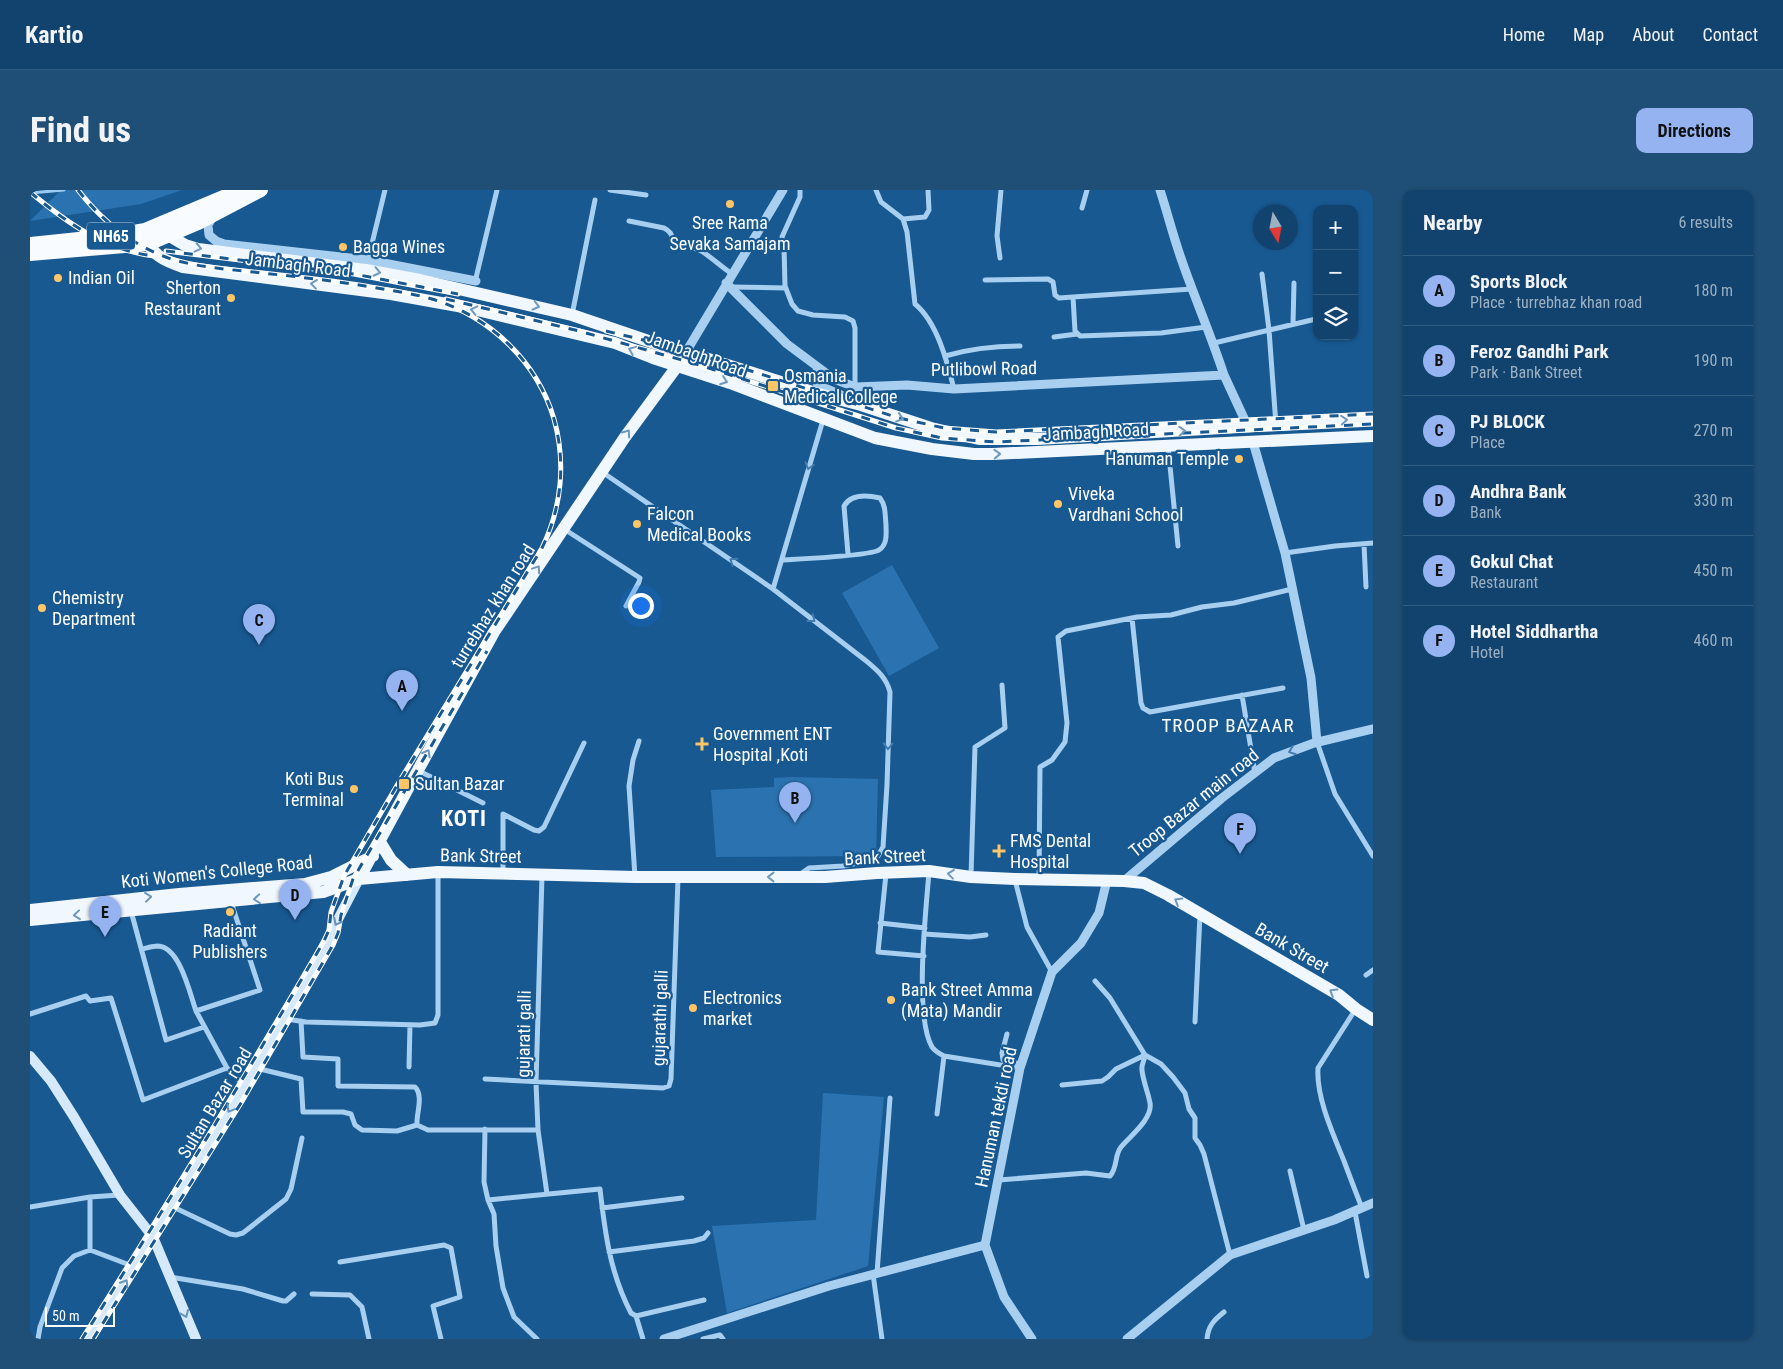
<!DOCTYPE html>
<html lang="en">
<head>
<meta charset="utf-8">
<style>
	:root { --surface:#12436e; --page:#1f4e76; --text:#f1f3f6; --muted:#9cb0c2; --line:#315c81; --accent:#95b2f1 }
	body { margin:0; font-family:"Roboto Condensed",sans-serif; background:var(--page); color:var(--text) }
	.controls { position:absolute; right:15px; top:15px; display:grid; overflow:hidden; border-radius:10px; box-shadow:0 1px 4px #0004 }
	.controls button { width:45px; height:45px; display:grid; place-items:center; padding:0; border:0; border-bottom:1px solid var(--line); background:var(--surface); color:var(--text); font:25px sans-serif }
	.compass { position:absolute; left:1223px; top:15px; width:45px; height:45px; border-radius:50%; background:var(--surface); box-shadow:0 1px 4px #0004; rotate:170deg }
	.scale { position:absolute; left:15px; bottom:12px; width:70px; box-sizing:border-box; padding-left:5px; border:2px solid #fff; border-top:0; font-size:14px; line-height:18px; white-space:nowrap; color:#fff; -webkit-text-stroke:4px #185992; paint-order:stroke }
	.you { position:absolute; left:610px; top:415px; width:18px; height:18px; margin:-12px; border:4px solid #fff; border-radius:50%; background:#1a73e8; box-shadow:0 0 0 8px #1a73e833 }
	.badge { display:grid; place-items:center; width:32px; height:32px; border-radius:50%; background:var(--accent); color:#111; font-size:16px; font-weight:700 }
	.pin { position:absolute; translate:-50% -41px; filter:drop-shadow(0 1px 2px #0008) }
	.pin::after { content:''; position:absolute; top:26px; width:18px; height:15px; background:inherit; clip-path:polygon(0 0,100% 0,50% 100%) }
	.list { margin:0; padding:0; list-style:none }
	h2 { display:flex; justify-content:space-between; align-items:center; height:65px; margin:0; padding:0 20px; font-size:21px }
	h2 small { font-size:16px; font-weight:400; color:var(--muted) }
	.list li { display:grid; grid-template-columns:32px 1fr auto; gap:15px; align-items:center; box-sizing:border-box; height:70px; padding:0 20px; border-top:1px solid var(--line) }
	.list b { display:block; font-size:19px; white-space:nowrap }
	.list p { margin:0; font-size:16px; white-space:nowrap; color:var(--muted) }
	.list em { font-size:16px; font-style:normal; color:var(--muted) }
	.icon { flex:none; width:28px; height:28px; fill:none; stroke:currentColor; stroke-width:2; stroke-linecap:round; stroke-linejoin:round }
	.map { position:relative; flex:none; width:1343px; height:1149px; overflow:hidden; border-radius:10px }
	header { display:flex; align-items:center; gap:30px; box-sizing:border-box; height:70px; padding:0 25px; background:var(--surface); border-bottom:1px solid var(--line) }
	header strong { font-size:24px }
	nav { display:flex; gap:28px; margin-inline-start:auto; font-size:18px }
	.intro { display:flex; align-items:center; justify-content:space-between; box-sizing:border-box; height:120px; padding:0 30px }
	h1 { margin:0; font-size:35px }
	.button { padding:12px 22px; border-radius:10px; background:var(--accent); color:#111; font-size:18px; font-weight:700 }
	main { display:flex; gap:30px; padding:0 30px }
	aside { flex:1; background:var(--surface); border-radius:10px; box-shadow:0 1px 4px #0004 }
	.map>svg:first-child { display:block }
</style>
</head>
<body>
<header>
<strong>Kartio</strong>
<nav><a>Home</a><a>Map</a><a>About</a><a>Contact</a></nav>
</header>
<div class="intro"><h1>Find us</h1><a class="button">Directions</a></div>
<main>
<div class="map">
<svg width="1343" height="1149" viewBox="0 0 1343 1149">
	<rect width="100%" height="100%" fill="#185992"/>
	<path fill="#2b73b0" d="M31 0H152L111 14 0 31Z
		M862 375 909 458 859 486 812 403Z
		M762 587 848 589 846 666 686 667 681 600 744 597V588Z
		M793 903 854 907 838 1076 697 1123 682 1036 786 1030Z"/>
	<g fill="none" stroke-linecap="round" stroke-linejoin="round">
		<path stroke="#9acbf2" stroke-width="3" d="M0 3 34 0"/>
		<path stroke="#a8cff0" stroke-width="5" d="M580 0 616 5
			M770 0V7L752 47 754 56 755 96 762 114 768 121 783 125 815 127 823 131 825 138V197
			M846 0 851 12 873 29
			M898 0 899 20 895 27 873 29 877 42 885 114C907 132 917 171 924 199
			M1052 18 1057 0
			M599 31 634 38C640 41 642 44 643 51 651 57 664 56 673 62 683 69 692 77 702 84
			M970 68 967 46 971 0
			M338 70 355 0
			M1232 84 1239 140 1246 235
			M955 90 1018 89 1023 92 1025 105 1029 108 1043 107 1045 141 1050 146 1131 143 1176 137
			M445 92 467 0
			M701 97 756 98
			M1043 107 1162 99
			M542 125 565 10
			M1263 134 1264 93
			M1024 147 1047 144
			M1184 153 1286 129
			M915 166C939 159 965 156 990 156
			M1138 256 1148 356
			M572 282 743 399 835 470C846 479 856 487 860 502L857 595 853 657 848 666 838 671 813 676 779 678 769 685
			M534 339 610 388 609 392 596 416
			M1334 354 1336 397
			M1255 363 1305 356 1343 353
			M752 370C768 369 840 366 849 360 858 354 856 343 856 335 855 325 856 316 850 308 837 305 821 304 814 316L818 364
			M743 399 793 230
			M1102 428 1111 513 1113 518 1120 522 1253 498
			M1212 505 1225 583
			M1287 552 1305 604 1343 666
			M389 581 453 613
			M899 682C896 720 884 826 902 857 905 861 910 864 914 866L907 924
			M473 683V624L504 640 509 641 514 637 554 553
			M856 684 848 762 894 766
			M512 686 506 893 508 940 517 1004
			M941 686 945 557 975 538 972 495
			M605 687 599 596 603 570 609 551
			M1009 689 1010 577 1022 570 1035 552 1037 533 1028 447 1036 441 1107 427 1141 425 1172 417 1204 413 1262 399
			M985 690 997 737 1022 782
			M201 712 230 800 166 821 197 878 215 896
			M101 721 136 850 174 837
			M850 733 895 738
			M894 744 940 747 956 745
			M112 759C117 758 123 756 128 756 150 757 160 804 166 821
			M1336 785 1343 780
			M1325 820 1288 878C1286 907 1303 944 1314 971 1320 987 1326 1003 1332 1018
			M0 824 56 806 60 811 81 808 113 910 197 878
			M256 829 276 832 390 835 405 833 408 825V682
			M271 831 273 867 308 869V896L385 897C394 906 386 924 387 935L398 940H508
			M1165 832 1170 724
			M977 844 972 863 973 870 990 874
			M914 866 990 878
			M379 877 380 835
			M226 878 271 889 273 922H313L321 924 325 935 332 940 367 941 387 935
			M455 889 633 898 639 896 641 889 648 688
			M1032 895 1072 891 1078 887 1086 879 1115 865 1131 874 1143 887 1155 903 1159 919 1165 928V948L1170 955 1174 964 1200 1065
			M455 939 454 992 458 1010 464 1024 466 1056 473 1098 484 1127 507 1149
			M1260 981 1274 1040
			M969 990 1056 983 1080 986C1088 977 1084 966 1091 957 1099 947 1123 929 1120 913 1118 902 1113 891 1112 880 1111 874 1115 870 1115 865L1080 808 1065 791
			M60 1007V1060
			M458 1010 570 999C575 1043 580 1083 601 1123L606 1126 613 1149
			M141 1016 200 1044 206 1045 213 1043 256 1009 261 999 272 948
			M0 1017 60 1007 89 1005
			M572 1018 652 1008
			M1325 1022 1337 1086
			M579 1062 664 1051 674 1048 678 1043
			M310 1072 414 1055 421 1058 430 1107 403 1116 411 1149
			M847 1083 860 908
			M843 1084 852 1149
			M140 1087 213 1099 253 1111H256L264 1104
			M282 1104 320 1105 332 1117 339 1149
			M606 1126 674 1110
			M8 1149 10 1137 32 1078 44 1066 60 1060 105 1077
			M673 1149 690 1145 693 1149
			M1177 1149C1178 1136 1184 1130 1194 1122"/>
		<path stroke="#a8cff0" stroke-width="9" d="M1130 0C1138 25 1144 49 1153 74 1166 111 1182 148 1194 185
			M183 26 178 35 179 45 186 51 194 54 338 70 446 91
			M696 93 757 154 804 189 825 197 877 195 924 199 1194 185 1218 237
			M656 162 753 0
			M788 178 786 184 787 193 792 197 811 205
			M1223 252 1255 363 1281 488 1287 552
			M1094 691 1192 608 1244 568 1284 553 1343 539
			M634 1149 799 1096 955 1055
			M1002 1149 974 1107 955 1055 990 878 1022 782 1051 753 1069 723 1077 690
			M1097 1149 1200 1065 1304 1030 1343 1013"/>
		<path stroke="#d5e9fb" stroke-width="10" d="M0 866 21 891 44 927 90 1005 123 1047 166 1149
			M60 1149 256 829 329 689"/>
		<path stroke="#f0f7ff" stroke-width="12" d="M133 42 155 55 168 59 336 80 390 90 542 125 636 157 656 162 789 204 831 215 901 238 949 249H1007L1343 229
			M116 45C120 65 135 71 153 77L361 104 439 118 585 153 623 168 700 193 845 248 902 259 944 264H963L1343 246
			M350 652 361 670 377 685
			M329 689 388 580 464 442 595 247 648 175
			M0 720 149 704 275 694 301 687 343 666
			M0 730 293 702 329 689 408 682 605 687H795L847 683 899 681 941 687 985 689 1094 691 1114 693 1138 705 1309 805 1326 819 1343 830"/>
		<path stroke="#f8fbff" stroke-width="14" d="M0 54 87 45 115 40 210 0
			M0 64 118 54 168 33 231 0"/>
		<defs>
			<path id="rail" d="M48 0C72 31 103 56 141 69 167 77 195 79 223 82 260 86 298 90 335 96 358 100 381 103 402 109 459 126 507 171 524 229 536 272 532 317 512 358L369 592 314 686 301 722 299 740 294 751C216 885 135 1018 52 1149
				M0 2C37 33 75 60 124 66
				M136 61 324 84 428 104
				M416 109 549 141 666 174 866 238 912 248 966 252 1343 234
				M576 141 655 160 869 228 914 238 966 242 1343 224
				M63 1149 211 913 303 755 308 743 311 725 323 689 457 461"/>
		</defs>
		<use href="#rail" stroke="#fff" stroke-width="5"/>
		<use href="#rail" stroke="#185992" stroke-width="3" stroke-dasharray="9" stroke-linecap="butt"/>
	</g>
	<defs><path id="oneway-chevron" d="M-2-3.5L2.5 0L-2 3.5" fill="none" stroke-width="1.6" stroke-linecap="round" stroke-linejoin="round" transform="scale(1.25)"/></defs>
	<g stroke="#6e98be">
		<use href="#oneway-chevron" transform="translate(168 58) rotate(13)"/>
		<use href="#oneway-chevron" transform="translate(347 82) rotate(12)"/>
		<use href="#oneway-chevron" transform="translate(284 94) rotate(-173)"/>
		<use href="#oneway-chevron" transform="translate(506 116) rotate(14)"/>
		<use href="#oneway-chevron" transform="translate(444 120) rotate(-167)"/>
		<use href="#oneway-chevron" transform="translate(602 160) rotate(-158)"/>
		<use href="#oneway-chevron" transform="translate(694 191) rotate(20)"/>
		<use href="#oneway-chevron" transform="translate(870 228) rotate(18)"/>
		<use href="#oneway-chevron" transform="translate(1314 230) rotate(-4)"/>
		<use href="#oneway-chevron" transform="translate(1152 241) rotate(-3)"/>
		<use href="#oneway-chevron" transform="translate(597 243) rotate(-55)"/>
		<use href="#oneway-chevron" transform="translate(967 264) rotate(-2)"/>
		<use href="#oneway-chevron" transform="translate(507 379) rotate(-56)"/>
		<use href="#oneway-chevron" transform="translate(397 563) rotate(-61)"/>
		<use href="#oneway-chevron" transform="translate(921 684) rotate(-173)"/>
		<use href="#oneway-chevron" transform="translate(741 687) rotate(-180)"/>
		<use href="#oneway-chevron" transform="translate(118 707) rotate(-6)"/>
		<use href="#oneway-chevron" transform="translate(227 709) rotate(175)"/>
		<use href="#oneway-chevron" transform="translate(1148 711) rotate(-149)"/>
		<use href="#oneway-chevron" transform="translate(47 725) rotate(174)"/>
		<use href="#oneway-chevron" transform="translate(1303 802) rotate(-148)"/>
	</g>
	<g stroke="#437cae">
		<use href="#oneway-chevron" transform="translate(779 276) rotate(106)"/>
		<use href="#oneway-chevron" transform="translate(703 371) rotate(-146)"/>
		<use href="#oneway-chevron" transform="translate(782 429) rotate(38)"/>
		<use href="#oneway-chevron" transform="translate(858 556) rotate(91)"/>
		<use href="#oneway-chevron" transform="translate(1262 561) rotate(159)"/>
	</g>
	<g stroke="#6493bc">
		<use href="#oneway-chevron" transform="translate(307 732) rotate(118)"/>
		<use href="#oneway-chevron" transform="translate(200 919) rotate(121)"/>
		<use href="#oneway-chevron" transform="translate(95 1093) rotate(-58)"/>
		<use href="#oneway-chevron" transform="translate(155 1124) rotate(67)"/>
	</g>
	<g fill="#ffc566" stroke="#185992" stroke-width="2">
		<circle cx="700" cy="14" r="5"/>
		<circle cx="313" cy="57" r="5"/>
		<circle cx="28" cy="88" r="5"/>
		<circle cx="201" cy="108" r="5"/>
		<rect x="737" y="190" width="12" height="12" rx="2.5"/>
		<circle cx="1209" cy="269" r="5"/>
		<circle cx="1028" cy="314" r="5"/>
		<circle cx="607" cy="334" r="5"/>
		<circle cx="12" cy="418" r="5"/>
		<path d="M669.5 546.5h5v5h5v5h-5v5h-5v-5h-5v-5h5z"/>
		<rect x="368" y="588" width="12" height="12" rx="2.5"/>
		<circle cx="324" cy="599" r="5"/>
		<path d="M966.5 653.5h5v5h5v5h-5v5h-5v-5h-5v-5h5z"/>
		<circle cx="200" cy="722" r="5"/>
		<circle cx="861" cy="810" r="5"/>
		<circle cx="663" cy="818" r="5"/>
	</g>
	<g text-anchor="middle" stroke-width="4.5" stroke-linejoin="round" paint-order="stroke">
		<rect fill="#185992" stroke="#bacdde" stroke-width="1" x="57" y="32.5" width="48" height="27" rx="4"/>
		<g font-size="16" font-weight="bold" fill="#fff">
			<text x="81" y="52">NH65</text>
		</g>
		<g font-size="18" fill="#fff" stroke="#185992" text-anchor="start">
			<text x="700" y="39" text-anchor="middle">Sree Rama<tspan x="700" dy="21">Sevaka Samajam</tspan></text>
			<text x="323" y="63">Bagga Wines</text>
			<text x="38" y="94">Indian Oil</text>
			<text x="191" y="104" text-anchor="end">Sherton<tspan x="191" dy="21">Restaurant</tspan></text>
			<text x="754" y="192">Osmania<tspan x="754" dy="21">Medical College</tspan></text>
			<text x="1199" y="275" text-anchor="end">Hanuman Temple</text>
			<text x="1038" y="310">Viveka<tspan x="1038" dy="21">Vardhani School</tspan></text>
			<text x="617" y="330">Falcon<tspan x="617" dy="21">Medical Books</tspan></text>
			<text x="22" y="414">Chemistry<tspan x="22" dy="21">Department</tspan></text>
			<text x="683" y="550">Government ENT<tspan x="683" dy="21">Hospital ,Koti</tspan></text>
			<text x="314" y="595" text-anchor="end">Koti Bus<tspan x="314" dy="21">Terminal</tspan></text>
			<text x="385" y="600">Sultan Bazar</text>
			<text x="980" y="657">FMS Dental<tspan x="980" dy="21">Hospital</tspan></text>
			<text x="200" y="747" text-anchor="middle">Radiant<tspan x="200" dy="21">Publishers</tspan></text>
			<text x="871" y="806">Bank Street Amma<tspan x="871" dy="21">(Mata) Mandir</tspan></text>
			<text x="673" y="814">Electronics<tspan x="673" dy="21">market</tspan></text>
		</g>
		<g font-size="18" fill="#fff" stroke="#185992">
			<text transform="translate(268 75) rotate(7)" y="6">Jambagh Road</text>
			<text transform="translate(666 164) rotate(20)" y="6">Jambagh Road</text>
			<text transform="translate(954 179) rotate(-1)" y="6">Putlibowl Road</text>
			<text transform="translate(1066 242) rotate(-3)" y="6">Jambagh Road</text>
			<text transform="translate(463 416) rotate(-58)" y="6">turrebhaz khan road</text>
			<text transform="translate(1164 613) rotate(-39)" y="6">Troop Bazar main road</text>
			<text transform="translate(451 666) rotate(1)" y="6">Bank Street</text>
			<text transform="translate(855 667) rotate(-3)" y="6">Bank Street</text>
			<text transform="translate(187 682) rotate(-6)" y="6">Koti Women's College Road</text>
			<text transform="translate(1262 758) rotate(30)" y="6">Bank Street</text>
			<text transform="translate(630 828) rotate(-88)" y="6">gujarathi galli</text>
			<text transform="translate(494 844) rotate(-89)" y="6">gujarati galli</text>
			<text transform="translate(185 913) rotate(-59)" y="6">Sultan Bazar road</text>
			<text transform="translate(966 927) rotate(-78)" y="6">Hanuman tekdi road</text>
		</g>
		<g font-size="19" letter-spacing="1" fill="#fff" stroke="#185992">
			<text x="1198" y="542">TROOP BAZAAR</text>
		</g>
		<g font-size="22" font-weight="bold" letter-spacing="1" fill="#fff" stroke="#185992">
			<text x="434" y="636">KOTI</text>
		</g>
	</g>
</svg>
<div class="controls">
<button>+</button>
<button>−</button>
<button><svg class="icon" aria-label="layers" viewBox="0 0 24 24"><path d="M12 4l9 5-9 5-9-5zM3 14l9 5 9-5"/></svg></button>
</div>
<svg class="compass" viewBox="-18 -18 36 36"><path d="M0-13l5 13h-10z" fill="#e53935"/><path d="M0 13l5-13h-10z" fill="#9cb0c2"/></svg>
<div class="scale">50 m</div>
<div class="you"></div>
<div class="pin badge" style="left:372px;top:521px">A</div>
<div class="pin badge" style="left:765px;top:633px">B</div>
<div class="pin badge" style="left:229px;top:455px">C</div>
<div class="pin badge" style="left:265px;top:730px">D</div>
<div class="pin badge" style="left:75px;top:747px">E</div>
<div class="pin badge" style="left:1210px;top:664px">F</div>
</div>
<aside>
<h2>Nearby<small>6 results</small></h2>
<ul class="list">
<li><span class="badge">A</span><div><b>Sports Block</b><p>Place · turrebhaz khan road</p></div><em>180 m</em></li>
<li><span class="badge">B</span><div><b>Feroz Gandhi Park</b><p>Park · Bank Street</p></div><em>190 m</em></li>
<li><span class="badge">C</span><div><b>PJ BLOCK</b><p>Place</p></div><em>270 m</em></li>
<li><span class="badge">D</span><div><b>Andhra Bank</b><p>Bank</p></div><em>330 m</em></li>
<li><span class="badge">E</span><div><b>Gokul Chat</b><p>Restaurant</p></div><em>450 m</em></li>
<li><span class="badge">F</span><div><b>Hotel Siddhartha</b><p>Hotel</p></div><em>460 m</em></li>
</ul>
</aside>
</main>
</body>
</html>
